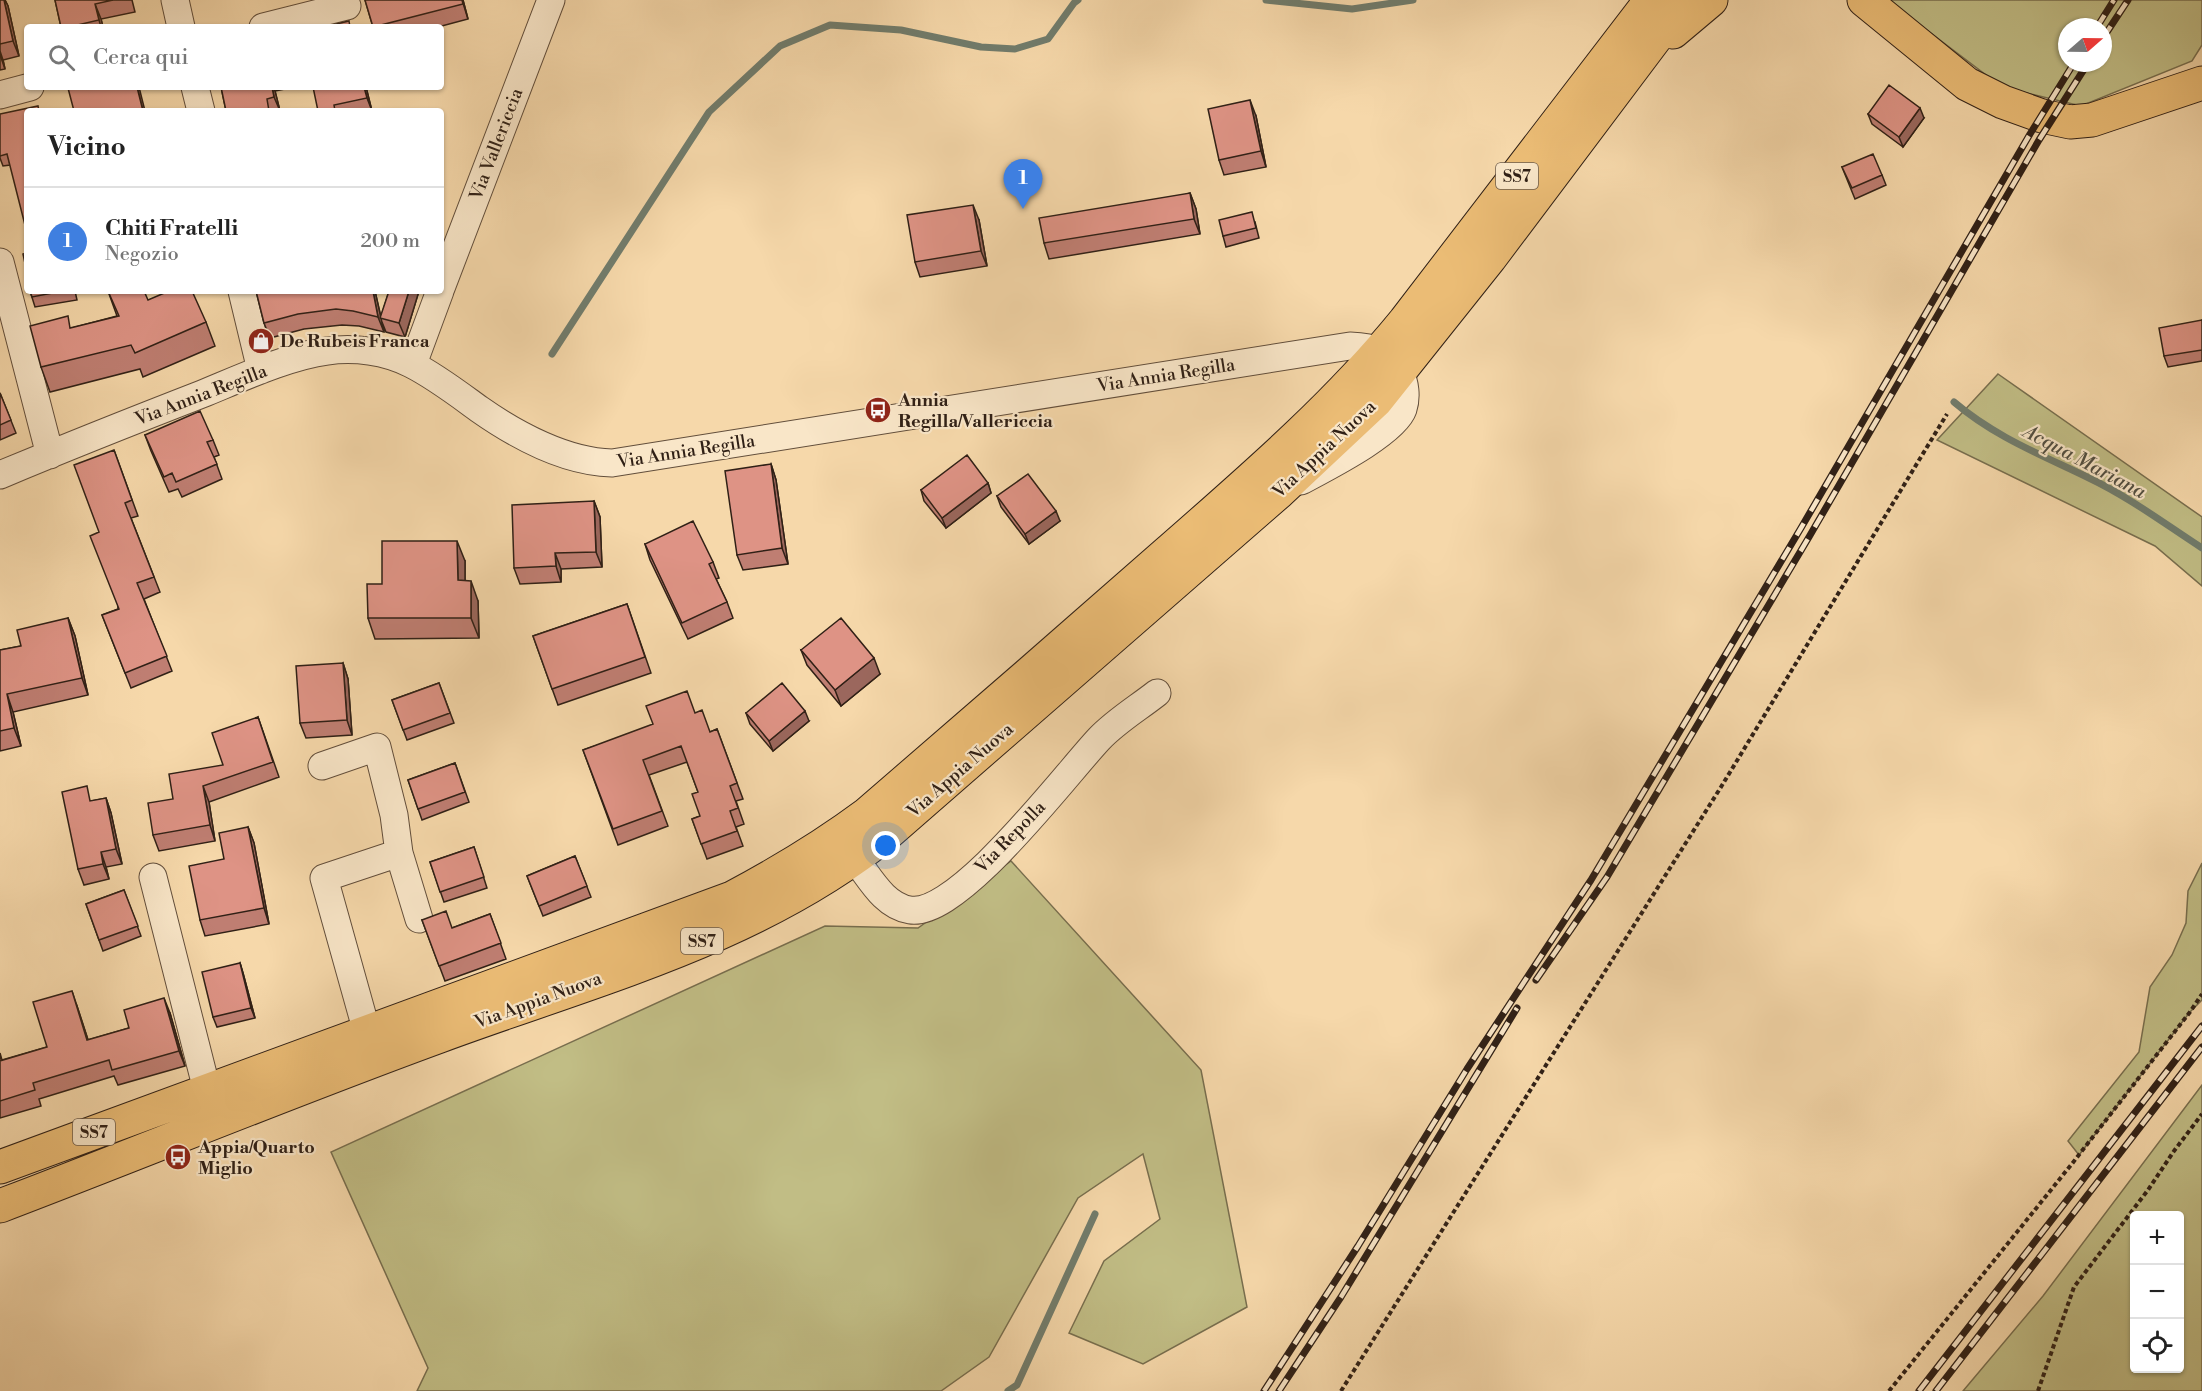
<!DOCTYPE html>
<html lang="it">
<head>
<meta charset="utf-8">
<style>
	:root { --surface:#fff; --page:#f6f6f6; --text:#222; --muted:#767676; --line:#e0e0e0; --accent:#b45309 }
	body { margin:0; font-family:"Libre Bodoni",serif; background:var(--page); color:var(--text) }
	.controls { position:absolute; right:18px; bottom:18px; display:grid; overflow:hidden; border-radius:6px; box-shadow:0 2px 4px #0004 }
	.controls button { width:54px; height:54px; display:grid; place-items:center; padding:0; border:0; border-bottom:2px solid var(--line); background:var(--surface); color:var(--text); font:30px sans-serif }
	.compass { position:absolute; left:2058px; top:18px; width:54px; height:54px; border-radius:50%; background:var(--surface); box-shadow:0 2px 4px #0004; rotate:70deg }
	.you { position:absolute; left:886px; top:846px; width:21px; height:21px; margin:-15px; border:4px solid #fff; border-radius:50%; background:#1a73e8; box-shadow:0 0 0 9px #1a73e833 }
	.badge { display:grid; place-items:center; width:39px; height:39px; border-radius:50%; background:var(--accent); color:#fff; font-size:20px; font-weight:700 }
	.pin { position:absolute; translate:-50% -50px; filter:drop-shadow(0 2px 3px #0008) }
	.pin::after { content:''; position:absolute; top:32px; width:21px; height:18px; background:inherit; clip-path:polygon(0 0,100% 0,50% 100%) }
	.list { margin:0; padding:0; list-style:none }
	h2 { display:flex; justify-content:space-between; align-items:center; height:78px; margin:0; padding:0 24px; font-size:26px }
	h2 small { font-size:20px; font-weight:400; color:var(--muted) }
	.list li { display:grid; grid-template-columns:39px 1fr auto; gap:18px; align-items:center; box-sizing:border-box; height:108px; padding:0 24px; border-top:2px solid var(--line) }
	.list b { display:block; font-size:22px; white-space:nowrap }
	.list p { margin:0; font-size:20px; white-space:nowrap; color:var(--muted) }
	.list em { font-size:20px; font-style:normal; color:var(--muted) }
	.icon { flex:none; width:33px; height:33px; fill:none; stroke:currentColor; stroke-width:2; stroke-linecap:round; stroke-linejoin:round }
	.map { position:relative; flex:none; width:2202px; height:1391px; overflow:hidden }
	.search { position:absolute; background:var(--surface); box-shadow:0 2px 4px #0004; left:24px; top:24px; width:420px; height:66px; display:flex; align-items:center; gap:15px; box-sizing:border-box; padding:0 21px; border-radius:6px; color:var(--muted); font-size:22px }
	.panel { position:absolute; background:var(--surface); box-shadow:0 2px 4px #0004; left:24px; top:108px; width:420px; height:186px; border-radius:6px }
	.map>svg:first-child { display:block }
</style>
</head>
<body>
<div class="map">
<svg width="2202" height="1391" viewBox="0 0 2202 1391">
	<rect width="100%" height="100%" fill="#f6d8aa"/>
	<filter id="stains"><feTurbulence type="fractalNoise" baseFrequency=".00333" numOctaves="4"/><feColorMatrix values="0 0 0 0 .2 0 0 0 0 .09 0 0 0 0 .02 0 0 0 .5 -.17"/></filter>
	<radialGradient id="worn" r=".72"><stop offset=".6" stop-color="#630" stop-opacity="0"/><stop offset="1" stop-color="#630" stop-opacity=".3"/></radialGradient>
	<path fill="#c1bd85" stroke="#786e4e" stroke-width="1.5" fill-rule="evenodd" d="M1887 0H2202V45L2192 61 2081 106 2002 87ZM2067 27H2103V63H2067Z
		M1998 374 2202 517V586L2155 546 1937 440Z
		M1011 861 1201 1070 1247 1307 1143 1364 1069 1333 1104 1261 1160 1219 1143 1154 1078 1198 989 1357 941 1391H417L428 1368 331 1152 825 926 918 928Z
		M2202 863V1000L2190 1012 2079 1155 2068 1141 2139 1052 2150 987 2172 955 2186 923 2188 891Z
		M2202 1085V1391H1963L2043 1296ZM2134 1216H2180V1368H2134Z"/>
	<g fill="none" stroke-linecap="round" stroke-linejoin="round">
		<path stroke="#717c6c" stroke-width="7" d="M1266 0 1352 9 1413 0
			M552 354 709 112 780 46 830 25 901 30 981 47 1015 49 1048 39 1074 3 1078 0
			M1954 402C1995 437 2042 455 2089 478 2129 497 2165 524 2202 548
			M1008 1391 1017 1385 1095 1214"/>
		<defs>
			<path id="minor" d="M175 0 181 27
				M263 27 347 6
				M195 87 201 111
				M0 95 30 87
				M0 262 50 455
				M441 288 551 0
				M242 291 261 370
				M413 364 440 291
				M0 475C67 447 135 420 202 394 239 379 288 356 327 351 354 347 386 351 411 364 435 376 457 393 479 409 516 435 566 462 612 463L1350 346C1370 347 1392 350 1400 372 1405 383 1407 397 1403 409 1395 433 1325 468 1301 481
				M322 766 377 747 394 815 399 853
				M855 859C870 878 884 906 910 910 958 918 1066 774 1099 739 1116 721 1138 708 1157 693
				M153 877 207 1090
				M367 1032 324 878 399 853 419 919"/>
			<path id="major" d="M1864 0 1967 84 2003 102 2042 116 2070 122 2092 120 2202 83
				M1673 32 1711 0
				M0 1167 732 898C779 873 824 846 867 814 968 727 1068 640 1168 552 1251 479 1335 407 1405 321L1651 0
				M0 1206C147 1150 292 1090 440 1036 594 979 759 938 889 832L1279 492 1376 401 1490 258 1684 0"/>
		</defs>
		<use href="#minor" stroke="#624e3b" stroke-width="29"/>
		<use href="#major" stroke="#302016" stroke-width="35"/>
		<path stroke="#302016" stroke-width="4" stroke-dasharray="4.5 3" stroke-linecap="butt" d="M1341 1391 1721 787 1947 414
			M1889 1391 2071 1165 2190 1012 2202 994
			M2038 1391 2074 1287 2148 1190 2174 1151 2202 1114"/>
		<use href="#minor" stroke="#f9e6c8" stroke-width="27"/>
		<use href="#major" stroke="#ebbc75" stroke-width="33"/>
		<defs>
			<path id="rail" d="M2097 27 2114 0
				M2103 38 2128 0
				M1536 980 1607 877 1809 537 2039 140 2088 63
				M1264 1391 1358 1246 1467 1069 1591 880 1801 528 2030 134 2074 63
				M1279 1391 1341 1297 1517 1008
				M1919 1391 2202 1026
				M1936 1391 2202 1047"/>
		</defs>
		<use href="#rail" stroke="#302016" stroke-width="7"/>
		<use href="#rail" stroke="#f9e6c8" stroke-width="4.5" stroke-dasharray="14" stroke-linecap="butt"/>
	</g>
	<path fill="#bf7e72" stroke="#302016" stroke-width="1.5" d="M0 0H5L8 6 19 56 3 60 5 69 0 70Z
		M55 0H132L135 12 101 19 103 27H61Z
		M365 0H463L468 19 438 27H373Z
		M221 87H295L275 91 280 111H226Z
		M366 87 372 111H318Z
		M0 114 10 165 3 166 0 158Z
		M1868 114 1924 118 1903 147 1872 124Z
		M1256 116 1266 167 1224 175 1219 160Z
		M1842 167 1882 175 1886 185 1855 199Z
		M1190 193 1196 209 1200 234 1049 259 1044 243Z
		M979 220 987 266 920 277 915 262Z
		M1255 222 1259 238 1226 247 1223 236Z
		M30 291H75L77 300 35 307Z
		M108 291 148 300 206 322 215 346 143 377 140 369 50 392 41 367 72 328 117 316Z
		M256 291H375L381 317 389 291H419L405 337 386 332 382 322 384 332 359 326 342 325 304 329 270 338 264 323Z
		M2202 320V361L2168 367 2164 356Z
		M0 393 16 433 0 440Z
		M145 435 213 440 219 455 214 457 222 479 182 497 178 489 169 492 151 451Z
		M114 450 138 516 131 518 160 592 144 599 172 671 131 688 102 615 118 609Z
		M771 464 776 480 788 564 743 570 737 555Z
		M988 483 991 493 946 528 924 501 921 490Z
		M997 496 1060 521 1029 544 1001 507Z
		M594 501 600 517 602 567 561 569V582L520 584 514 568Z
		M645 544 713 562 719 578 716 579 727 602 733 618 688 639 650 560Z
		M465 561V580L478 601 479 638 375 639 368 618Z
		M627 604 651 673 558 705 533 636Z
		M68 618 75 636 88 695 13 712 21 746 0 751V650L21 646Z
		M801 650 880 674 841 706 807 665Z
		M343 663 348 679 352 735 306 738 300 723Z
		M439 683 454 723 407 740 392 700Z
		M695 713 710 732 717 729 743 799 736 801 744 824 736 827 743 846 707 859 692 819 700 816 698 792 687 762 649 775 668 826 618 845 583 750Z
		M746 713 809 721 773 751 750 724Z
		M258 717 279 777 209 802 215 841 159 851 153 835 173 799 223 765Z
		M455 763 469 802 422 820 408 780Z
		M106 798 111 813 122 864 106 867 109 879 84 885 78 869 92 801Z
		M248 827 254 843 269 924 205 936 200 920 224 859Z
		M474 847 487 888 444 902 430 862Z
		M575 856 591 897 543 916 527 876Z
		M124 890 141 936 103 951 86 904Z
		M490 914 506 959 445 981 422 920 452 928Z
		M240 963 243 973 255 1018 217 1027 213 1017Z
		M77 1006 88 1040 129 1028 170 1013 185 1066 118 1085 114 1076 39 1099 41 1106 0 1118V1053L2 1060 47 1047Z"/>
	<path fill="#9b675d" stroke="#302016" stroke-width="1.5" d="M4 0H5L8 6 19 56 13 41Z
		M462 0H463L468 19Z
		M95 4 101 19 103 27H101L99 20Z
		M0 51 3 60 5 69 0 55Z
		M137 87H139L145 111H143Z
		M272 87H273L275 91 280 111 274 97Z
		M364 87H366L372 111 367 98Z
		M1250 100 1256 116 1266 167 1261 151Z
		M1920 108 1924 118 1903 147 1899 137Z
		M1190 193 1196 209 1200 234 1194 219Z
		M973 205 979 220 987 266 981 251Z
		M373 291H375L384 332 378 317Z
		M409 291H419L405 337 399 323Z
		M771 464 776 480 788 564 782 548Z
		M988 483 991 493 946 528 942 518Z
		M594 501 600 517 602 567 596 552Z
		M1056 511 1060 521 1029 544 1025 534Z
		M457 541 465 561V601L458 580Z
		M555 553 561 569V582L556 566Z
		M471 581 478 601 479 638 471 618Z
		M68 618 75 636 88 695 82 678Z
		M874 658 880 674 841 706 835 690Z
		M343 663 348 679 352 735 347 720Z
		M7 694 13 712 21 746 14 728Z
		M805 711 809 721 773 751 769 741Z
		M203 786 209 802 215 841 210 825Z
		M106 798 111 813 122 864 116 849Z
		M248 827 254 843 269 924 264 908Z
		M101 852 106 867 109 879 103 864Z
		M240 963 243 973 255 1018 251 1008Z
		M72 991 77 1006 93 1055 87 1040Z
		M164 998 170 1013 185 1066 179 1051Z"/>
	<path fill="#de9385" stroke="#302016" stroke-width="1.5" d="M0 0H4L13 41 0 44Z
		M55 0H113L95 4 99 20 69 27H61Z
		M365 0H462L463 4 373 27Z
		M349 21 350 27H324Z
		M1889 85 1920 108 1899 137 1868 114Z
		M74 87H137L143 111H74L68 88Z
		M221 87H272L274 97 267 99 269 111H226Z
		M313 87H364L367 98 334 105 335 111H318Z
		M1250 100 1261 151 1219 160 1208 109Z
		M38 106 39 111H27V233L7 154 0 156V114Z
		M1873 154 1882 175 1852 188 1842 167Z
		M1190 193 1194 219 1044 243 1039 218Z
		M973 205 981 251 915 262 907 215Z
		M1252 212 1256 228 1223 236 1219 220Z
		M27 253V273L23 254Z
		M30 291H63L32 297Z
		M108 291H144L148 300 169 291H192L206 322 135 353 131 345 41 367 30 326 68 316 70 328 119 316Z
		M256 291H373L378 317 353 311 336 309 298 314 264 323Z
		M389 291H409L399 323 380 318Z
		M2202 320V350L2164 356 2159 328Z
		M0 393 11 420 0 425Z
		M200 411 213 440 207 442 217 464 176 482 172 473 164 477 145 435Z
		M114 450 132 500 125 503 154 577 137 583 167 656 125 673 102 615 119 609 90 536 99 532 74 465Z
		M967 455 988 483 942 518 921 490Z
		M771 464 782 548 737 555 725 471Z
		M1028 474 1056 511 1025 534 997 496Z
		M594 501 596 552 555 553 556 566 514 568 512 505Z
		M693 521 713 562 709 564 727 602 682 623 645 544Z
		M382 541H457L458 580 471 581V618H368L367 584H382Z
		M627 604 645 657 552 689 533 636Z
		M68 618 82 678 7 694 14 728 0 731V650L21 646 17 630Z
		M841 618 874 658 835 690 801 650Z
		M343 663 347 720 300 723 296 666Z
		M439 683 450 713 403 730 392 700Z
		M782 683 805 711 769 741 746 713Z
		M687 691 695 713 702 710 710 732 717 729 737 783 730 786 738 808 730 811 737 831 701 844 692 819 700 816 692 794 698 792 681 746 643 760 662 811 613 829 583 750 653 724 646 706Z
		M258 717 273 762 203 786 210 825 153 835 148 803 173 799 169 774 223 765 212 733Z
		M455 763 465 792 418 809 408 780Z
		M87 786 90 801 106 798 116 849 101 852 103 864 78 869 62 792Z
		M248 827 264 908 200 920 189 866 224 859 219 833Z
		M474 847 484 877 440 892 430 862Z
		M575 856 587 886 539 906 527 876Z
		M124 890 138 926 99 940 86 904Z
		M446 911 452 928 490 914 501 943 439 966 422 920Z
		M240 963 251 1008 213 1017 202 972Z
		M72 991 87 1040 129 1028 124 1010 164 998 179 1051 112 1070 109 1060 33 1083 35 1090 0 1101V1060V1061L47 1047 33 1002Z"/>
	<defs>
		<symbol id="shop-disc" viewBox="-11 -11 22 22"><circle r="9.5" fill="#8f2418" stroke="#f9e6c8"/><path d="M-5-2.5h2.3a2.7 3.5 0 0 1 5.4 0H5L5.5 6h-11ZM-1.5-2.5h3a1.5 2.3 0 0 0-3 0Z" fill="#fff"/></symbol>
		<symbol id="bus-disc" viewBox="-11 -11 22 22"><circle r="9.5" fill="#8f2418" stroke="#f9e6c8"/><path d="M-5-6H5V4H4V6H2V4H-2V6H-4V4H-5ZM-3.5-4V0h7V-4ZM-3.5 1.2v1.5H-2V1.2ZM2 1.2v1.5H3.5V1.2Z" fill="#fff"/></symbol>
	</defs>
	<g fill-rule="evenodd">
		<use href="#shop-disc" x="246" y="326" width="30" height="30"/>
		<use href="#bus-disc" x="863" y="395" width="30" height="30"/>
		<use href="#bus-disc" x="163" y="1142" width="30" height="30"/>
	</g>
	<g text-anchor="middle" stroke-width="4.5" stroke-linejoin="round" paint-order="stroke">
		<g fill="#f9e6c8" stroke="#6c5b4b" stroke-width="1.5">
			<rect x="1496" y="163" width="42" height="26" rx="4.5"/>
			<rect x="681" y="928" width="42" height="26" rx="4.5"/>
			<rect x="73" y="1119" width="42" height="26" rx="4.5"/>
		</g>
		<g font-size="16" font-weight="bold" fill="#302016">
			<text x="1517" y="182">SS7</text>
			<text x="702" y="947">SS7</text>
			<text x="94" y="1138">SS7</text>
		</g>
		<g font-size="18" fill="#302016" stroke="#f9e6c8">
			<text transform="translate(496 144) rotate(-69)" y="6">Via Vallericcia</text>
			<text transform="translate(1166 375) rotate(-9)" y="6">Via Annia Regilla</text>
			<text transform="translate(201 395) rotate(-21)" y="6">Via Annia Regilla</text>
			<text transform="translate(1324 449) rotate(-43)" y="6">Via Appia Nuova</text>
			<text transform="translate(686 451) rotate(-9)" y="6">Via Annia Regilla</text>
			<text transform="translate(960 770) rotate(-41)" y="6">Via Appia Nuova</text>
			<text transform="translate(1010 837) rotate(-46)" y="6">Via Repolla</text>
			<text transform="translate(538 1000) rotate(-20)" y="6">Via Appia Nuova</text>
		</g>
		<g font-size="18" font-weight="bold" fill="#302016" stroke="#f9e6c8" text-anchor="start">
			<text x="280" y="347">De Rubeis Franca</text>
			<text x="898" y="406">Annia<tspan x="898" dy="21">Regilla/Vallericcia</tspan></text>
			<text x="198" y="1153">Appia/Quarto<tspan x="198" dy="21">Miglio</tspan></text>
		</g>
		<g font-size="20" font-style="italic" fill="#514e41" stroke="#f9e6c8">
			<text transform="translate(2085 461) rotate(28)" y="7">Acqua Mariana</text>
		</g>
	</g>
	<rect width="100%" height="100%" filter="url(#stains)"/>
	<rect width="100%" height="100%" fill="url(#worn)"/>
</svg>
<div class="controls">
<button>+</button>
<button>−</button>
<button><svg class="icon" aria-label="locate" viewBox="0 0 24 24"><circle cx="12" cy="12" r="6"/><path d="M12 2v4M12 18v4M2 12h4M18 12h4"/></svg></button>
</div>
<svg class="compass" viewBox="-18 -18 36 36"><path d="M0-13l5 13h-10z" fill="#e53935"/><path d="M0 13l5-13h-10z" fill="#767676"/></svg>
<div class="you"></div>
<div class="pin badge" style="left:1023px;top:209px;background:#3f7fe0">1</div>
<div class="search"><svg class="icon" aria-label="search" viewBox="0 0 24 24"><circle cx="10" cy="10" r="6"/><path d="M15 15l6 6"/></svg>Cerca qui</div>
<section class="panel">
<h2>Vicino<small></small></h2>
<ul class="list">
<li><span class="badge" style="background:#3f7fe0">1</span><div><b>Chiti Fratelli</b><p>Negozio</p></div><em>200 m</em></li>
</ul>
</section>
</div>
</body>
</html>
